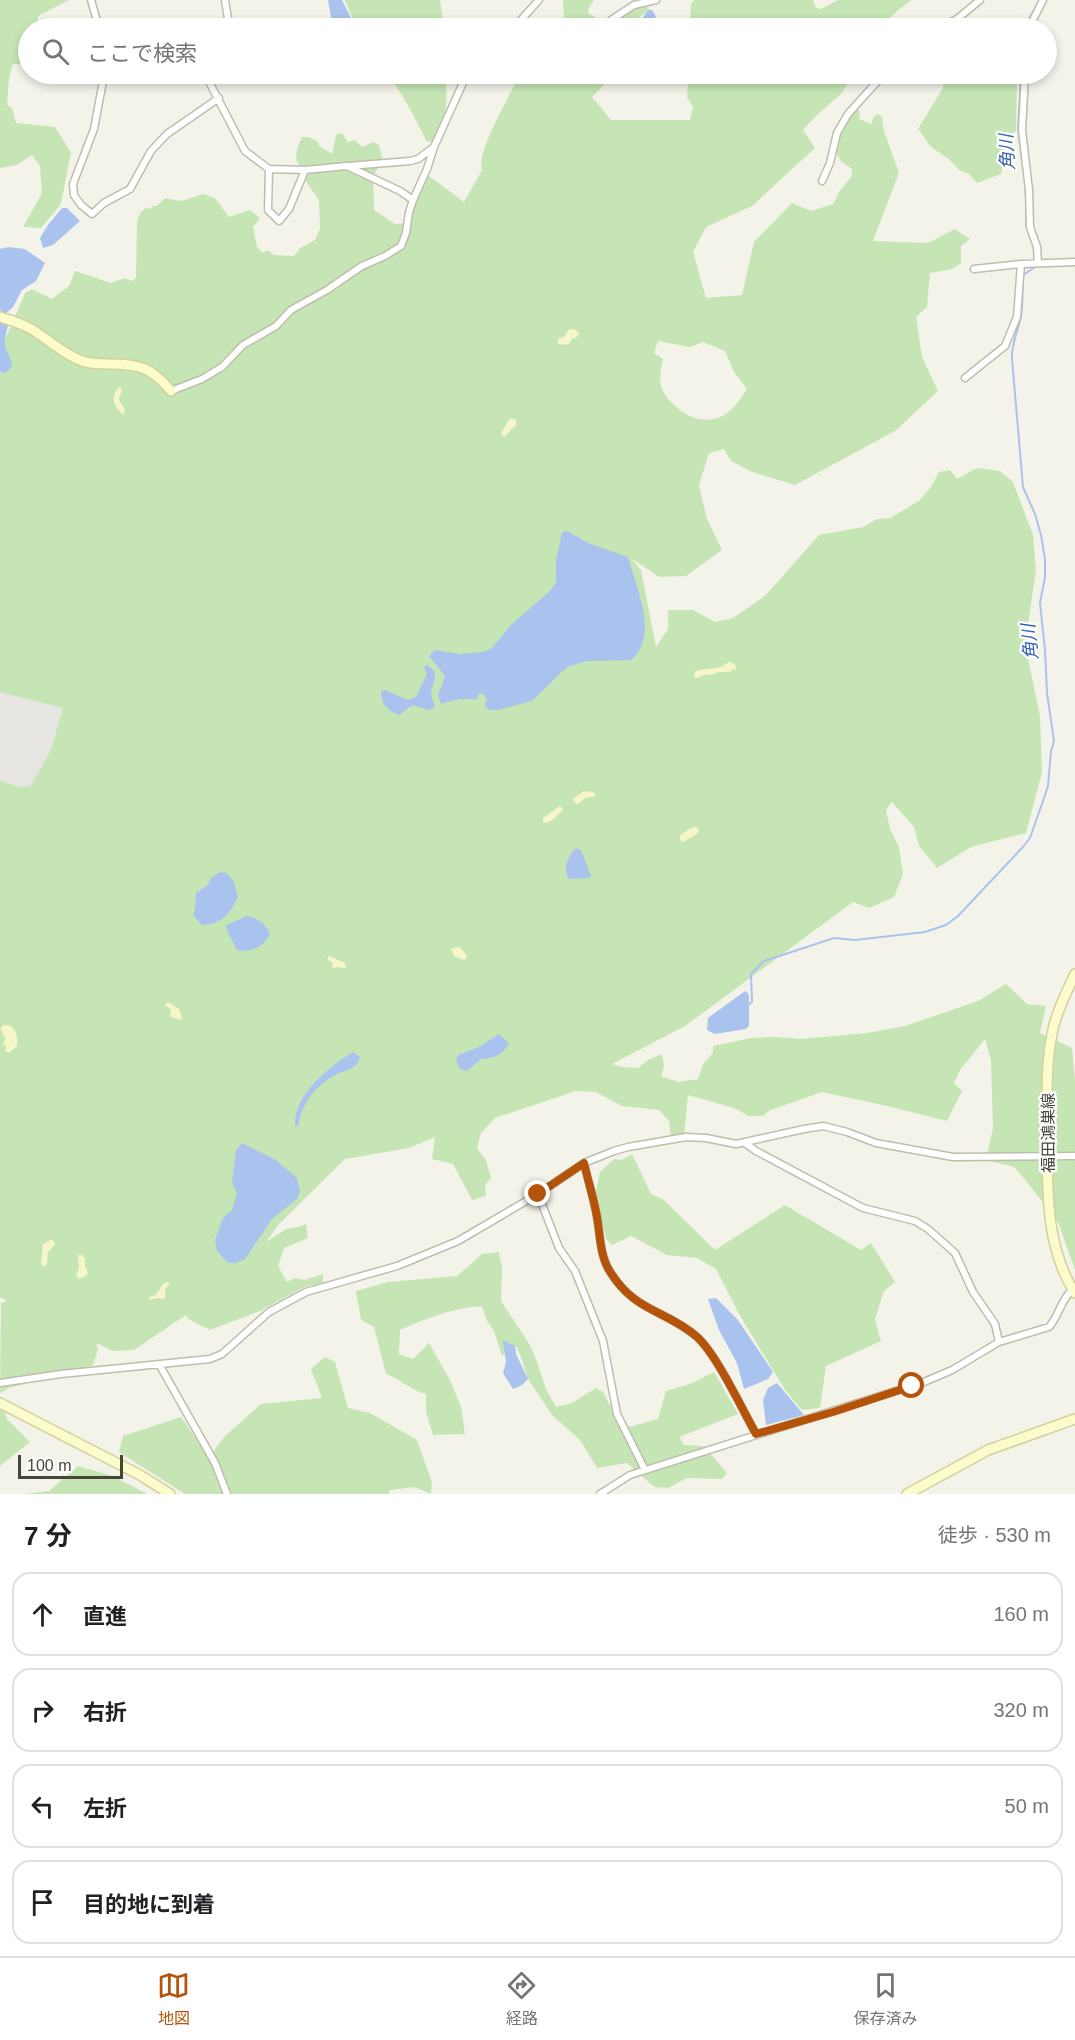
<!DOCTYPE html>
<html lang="ja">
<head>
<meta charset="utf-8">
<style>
	:root { --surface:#fff; --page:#f2f2f2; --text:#202124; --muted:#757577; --line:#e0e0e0; --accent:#b45309 }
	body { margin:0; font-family:Helvetica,"Noto Sans JP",sans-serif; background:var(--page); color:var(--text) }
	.scale { position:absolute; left:18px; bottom:15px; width:105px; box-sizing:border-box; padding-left:6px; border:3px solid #484538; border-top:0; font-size:16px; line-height:21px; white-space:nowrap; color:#484538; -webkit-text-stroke:4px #fff; paint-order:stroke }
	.stop { position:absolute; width:18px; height:18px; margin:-14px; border:4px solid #b45309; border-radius:50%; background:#fff }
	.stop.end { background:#b45309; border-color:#fff; box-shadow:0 2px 6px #0008 }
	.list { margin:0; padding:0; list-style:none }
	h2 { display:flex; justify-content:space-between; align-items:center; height:78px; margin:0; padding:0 24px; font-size:26px }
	h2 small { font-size:20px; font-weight:400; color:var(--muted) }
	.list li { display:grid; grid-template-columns:39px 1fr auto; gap:18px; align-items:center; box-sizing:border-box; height:84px; margin:0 12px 12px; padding:0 12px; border:2px solid var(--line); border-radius:18px }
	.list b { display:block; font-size:22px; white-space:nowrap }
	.list em { font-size:20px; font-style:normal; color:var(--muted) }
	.icon { flex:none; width:33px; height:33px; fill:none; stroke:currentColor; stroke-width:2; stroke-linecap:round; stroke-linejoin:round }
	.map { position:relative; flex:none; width:1075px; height:1494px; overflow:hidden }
	.search { position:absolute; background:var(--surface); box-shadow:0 3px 9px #0003; left:18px; right:18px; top:18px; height:66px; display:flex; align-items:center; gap:15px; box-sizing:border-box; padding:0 21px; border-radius:33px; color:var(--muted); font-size:22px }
	.sheet { height:462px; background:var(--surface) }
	nav { display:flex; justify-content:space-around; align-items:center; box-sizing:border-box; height:84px; border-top:2px solid var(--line); background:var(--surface); font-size:16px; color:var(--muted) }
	nav a { display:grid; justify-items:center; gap:3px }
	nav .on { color:var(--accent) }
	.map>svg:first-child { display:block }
</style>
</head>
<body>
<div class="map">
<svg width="1075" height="1494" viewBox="0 0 1075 1494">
	<rect width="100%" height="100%" fill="#f4f3ea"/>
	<path fill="#c5e6b4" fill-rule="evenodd" d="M0 0H69L38 16V28H28V64H13L9 79 7 105 12 108 16 123 55 127 71 152 61 204 41 228 23 227 42 193 40 166 32 155 17 165 0 168Z
		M345 0H440L444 28H362L360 25 354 22Z
		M563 0H594L589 8 588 13 607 23 635 6 638 0H652L647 5 648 11 624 28H556L564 18Z
		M694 0H813L816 8 821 9 838 0H911L877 28H690L691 4Z
		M389 74H445C448 101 447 117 434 141L427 142 410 109Z
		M520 74H588L589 77 598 74H644L605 84 592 97 611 120H690L693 107 687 97 689 74H853L842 93 818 114 803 130 815 148 752 206 706 227 693 252 706 298 742 295 754 242 792 203 811 211 833 204 839 192 852 176V169L841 161 835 151 839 134 857 106 860 114 859 119 872 124 873 117 878 114 882 117 884 131 899 173 873 241 928 243 955 229 970 239 961 246V263L952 269 930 273 927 307 916 317 922 357 938 391 895 431 795 485 752 472 731 461 724 449 709 453 699 485 707 519 722 550 686 576 659 577 631 558 641 570 656 647 668 629V610H693L715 622 733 618 765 596 819 535 863 527 877 519 890 518 919 501 931 487 939 472 950 470 957 479 977 468 1000 471 1013 482 1033 535 1036 570 1025 644 1040 716 1042 772 1026 833 971 847 937 868 919 846 914 827 892 802 886 810 890 829 899 847 903 874 894 897 869 908 853 902 685 1026 612 1064 622 1067 638 1068 648 1060 662 1054 664 1067 661 1076 678 1082 698 1079 703 1064 713 1053V1046L751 1038 774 1037 801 1039 867 1033 905 1026 978 1001 1006 984 1027 1004 1046 1006 1040 1033 1072 1048 1075 1080V1270L1058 1222 1027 1182 1014 1167 986 1160 993 1128 991 1060 985 1039 960 1070 954 1083 962 1091 947 1121 887 1106 822 1092 768 1111 763 1116H748L737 1109 688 1095 684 1135 671 1137 669 1121 659 1110 622 1106 596 1092 576 1091 495 1118 481 1133 477 1148 486 1160 491 1178 485 1185 486 1196 472 1200 453 1164 432 1159 435 1137 409 1148 345 1159 279 1224 266 1242 286 1229 298 1227 306 1224 308 1238 284 1248 278 1266 287 1282 295 1278 304 1280 323 1274V1283L304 1287 260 1311 210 1330 188 1319 186 1315 134 1350 113 1351 96 1343 98 1349 93 1365 9 1388 0 1393 1 1303 7 1301 0 1297V351L25 293 32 289 52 299 69 286 75 271 111 283 125 278 132 281 136 278 137 220 141 212 146 208 150 209 152 206H157L165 198 181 201 203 194 215 198 229 217 250 210 260 218 253 227 257 247 263 253 267 250 274 255 294 256 300 248 315 240 320 229 319 200 305 180 306 168 300 166 296 160 297 149 302 137H309L318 142 319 146 332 154 336 135 342 133 348 142 355 140 362 147 373 142 379 145 383 160 373 176 374 210 395 224 405 223 428 175 464 202 482 170C476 151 511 94 520 74ZM658 341 690 347 703 342 725 351 734 372 747 389C741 398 735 408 726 414 703 429 675 412 663 391 658 382 661 369 663 359L654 353Z
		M939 74H1002L1006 78 1012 77 1017 81 1016 131 1007 138 1001 174 977 183 969 174 959 170 950 160 931 147 918 129 943 88V79Z
		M632 1154 651 1194 664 1200 715 1250 785 1205 861 1250 871 1243 895 1282 884 1291 875 1319 881 1341 826 1366 820 1408 802 1410 785 1390 739 1314 716 1269 697 1258 667 1255 631 1236 612 1245 606 1239 595 1195 600 1172 614 1159 622 1160Z
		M499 1252 502 1268 501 1301 530 1345 537 1362 546 1389 556 1407 572 1403 596 1388 603 1392 616 1417 629 1427 658 1419 666 1391 690 1384 714 1372 738 1414 679 1437 684 1445 704 1446 727 1473 722 1479 687 1478 668 1488 654 1487 627 1463 597 1468 580 1440 552 1415 528 1379 521 1357 516 1346 502 1356 494 1331 487 1321 482 1306C453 1308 427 1318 400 1330L399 1354 413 1359 429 1343 450 1380 461 1407 465 1434 433 1435 426 1412V1394C409 1390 403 1380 386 1374L374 1327 361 1320 356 1291 388 1282 457 1276 482 1254Z
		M325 1357 335 1362 348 1408 370 1413 417 1440 432 1482 431 1494 415 1487 390 1490 389 1494H185L119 1452 123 1436 181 1417 209 1457 225 1436 261 1404 322 1398 311 1369Z
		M0 1398 7 1419 30 1442 0 1466Z
		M78 1466 113 1476 147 1494H23L49 1491Z"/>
	<path fill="#f6f6c8" d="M574 329 579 333 577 337 571 339 569 345 558 344V339L564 337 568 330Z
		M119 387 122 389 119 400 125 410 123 415C114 405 109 398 119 387Z
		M510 418 516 420V425L504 437 501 433Z
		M729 662 735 664 736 670 733 669 730 672H718L711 675 706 674 697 678 694 677 695 671 721 667Z
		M584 791 593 792 596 796 585 798 578 804 575 803 573 799Z
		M560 806 563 809C559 815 550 824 543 823V818Z
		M697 827 699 831 696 835 683 842 680 840V836C683 832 692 827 697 827Z
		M460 947 467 956 465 960 455 957 451 950 452 948Z
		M329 956 345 963 346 968 336 967 333 969 332 962 327 960Z
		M168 1002 180 1010 182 1020 170 1017 171 1010 165 1005Z
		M4 1025C16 1024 18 1037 17 1046L9 1053 4 1050 7 1048 3 1043 6 1039 1 1030V1027Z
		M50 1240 54 1241 55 1245 48 1252 47 1264 44 1267 41 1263 43 1244Z
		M78 1255H82L85 1259V1266L88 1273 86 1276 79 1279 76 1276 79 1268Z
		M167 1282 170 1283 165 1290V1299L158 1298 149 1300V1297C158 1296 159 1290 163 1284Z"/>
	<path fill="#e6e5e1" d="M0 692 63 708 51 750 31 786 20 787 0 781Z"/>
	<path fill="#a9c2ee" d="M328 0H342L351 18V28H333Z
		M649 9 653 11 661 28H629L642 19Z
		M62 208H67L80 221 53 245 43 248 40 238 48 225Z
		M8 247 25 249 45 263 36 281 22 290 13 307 6 313 5 323 8 326C0 353 10 347 12 367L5 373 0 372V320L2 313 0 309V249Z
		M567 531 588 543 628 557C636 587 660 635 631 660L586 661 567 667 532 701 498 710H489L484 704 487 701 484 694H479L477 699H459L441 704 438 695 445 676 429 656 435 650 459 654 482 652 491 649 512 624 549 592 556 583V560L562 532Z
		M426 665C441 672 434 680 431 692 431 697 434 702 435 707L429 710C412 706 415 701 400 715 388 712 381 704 381 692L385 690 408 700 416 697 427 674 424 667Z
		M576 848 581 850 591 876 589 878 569 879C562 868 568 857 576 848Z
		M220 872 227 873 234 882 238 897C230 914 222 924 202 925L193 915 195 909 196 893 208 885 211 878Z
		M247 916C257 917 266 924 270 934 264 947 250 953 237 950L227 931 226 925Z
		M745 991 748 993 749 997V1026L746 1029 715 1034 707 1030 708 1018Z
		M499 1034 509 1044C503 1054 493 1059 481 1059L467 1071 460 1069 456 1060 458 1055 479 1047Z
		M353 1052 360 1057C356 1071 346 1069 335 1075 315 1086 302 1103 298 1126L295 1127C293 1095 329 1067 353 1052Z
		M242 1143 276 1160 297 1178 300 1191 297 1199 272 1219 245 1259 236 1263H228L217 1251 215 1240 223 1218 232 1210 237 1193 232 1183 236 1150Z
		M716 1298 738 1320 773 1372 768 1379 744 1389 737 1363 719 1330 708 1299Z
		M503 1340 515 1346 516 1354 528 1379 522 1385 513 1389 503 1373 506 1362Z
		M777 1383 804 1415 766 1425 763 1400 768 1388Z"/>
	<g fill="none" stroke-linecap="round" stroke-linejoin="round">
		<path stroke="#a9c2ee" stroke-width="2" d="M1026 28 1027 22 1039 2
			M1021 74 1018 129 1024 173
			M1025 182 1026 197
			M1027 209 1026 225 1028 230
			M1023 275 1035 267V264
			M747 1006 752 1002 751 974 764 961 834 938 855 940 925 932 946 925 958 916 1022 848 1030 838 1043 801 1048 786 1051 751 1054 741 1047 693 1045 650 1040 603 1045 577V559L1041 535 1035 514 1023 487 1012 359C1011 344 1018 331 1021 316 1023 305 1022 292 1023 281"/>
		<defs>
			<path id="street" d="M91 0 99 28
				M611 20 634 5 656 0
				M220 28 228 19 225 0
				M509 28 518 23 539 0
				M941 28 957 19 980 0
				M1029 28 1043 0
				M103 74V81L94 129 73 184 74 195 81 205 92 214 104 203 130 189 151 151 167 134 219 98
				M205 74 245 151 269 169 305 170 347 166 400 191 413 200
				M1025 74 1022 130 1029 190 1030 227 1037 247 1038 263
				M349 166 410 161 418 159 434 147
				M269 169 268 210 279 221 289 209 305 170
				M822 181 830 163 837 133 848 114 884 74
				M974 269 1021 264 1075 262
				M965 378 1005 346 1017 317 1021 264
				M171 391 202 379 222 367 243 345 276 326 291 310 327 290 362 266 385 256 401 246 406 233 409 212 413 200 427 169 434 147 467 74
				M745 1143 756 1151 863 1208 915 1221 928 1229 955 1253 973 1292 995 1324 999 1342
				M584 1163C588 1181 594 1199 597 1217 600 1234 600 1255 609 1270 634 1312 664 1309 696 1336 716 1353 742 1409 756 1434
				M538 1194 559 1248 575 1271 603 1341 617 1414 645 1470
				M159 1364 215 1463 227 1494
				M0 1383 61 1374 210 1359 222 1354 269 1312 306 1292 397 1266 458 1241 538 1194 584 1163 614 1151 628 1147 686 1137 706 1138 736 1144 804 1129 823 1126 847 1132 876 1143 953 1157 1075 1156
				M600 1494 630 1475 924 1382 952 1370 999 1342 1049 1327C1059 1316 1061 1299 1073 1289"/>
			<path id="secondary" d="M0 317C11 320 21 323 31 329 48 339 63 354 82 361 91 364 101 364 110 364 140 364 152 368 171 391
				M1075 974C1066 993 1056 1013 1052 1034 1046 1064 1047 1096 1047 1126 1048 1182 1043 1243 1075 1293
				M0 1403 140 1475 170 1494
				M907 1494 988 1450 1075 1419"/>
		</defs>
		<use href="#street" stroke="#bfbdac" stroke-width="9"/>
		<use href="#secondary" stroke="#d2d09b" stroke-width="12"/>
		<use href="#street" stroke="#fff" stroke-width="6"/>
		<use href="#secondary" stroke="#fcfbcb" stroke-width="9"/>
	</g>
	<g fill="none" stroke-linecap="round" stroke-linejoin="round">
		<path stroke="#b45309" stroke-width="8" d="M538 1194 584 1163C588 1181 594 1199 597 1217 600 1234 600 1255 609 1270 634 1312 664 1309 696 1336 716 1353 742 1409 756 1434L833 1412 912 1386"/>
	</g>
	<g text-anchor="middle" stroke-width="4.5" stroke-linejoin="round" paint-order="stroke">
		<g font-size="16" fill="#484538" stroke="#fff">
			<text transform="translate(1048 1133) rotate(-90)" y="6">福田鴻巣線</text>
		</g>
		<g font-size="18" font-style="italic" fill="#3561b0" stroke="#fff">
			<text transform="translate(1007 152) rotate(-93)" y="6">角川</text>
			<text transform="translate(1030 642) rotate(-96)" y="6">角川</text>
		</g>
	</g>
</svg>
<div class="scale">100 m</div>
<div class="stop" style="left:912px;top:1386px"></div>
<div class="stop end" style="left:538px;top:1194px"></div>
<div class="search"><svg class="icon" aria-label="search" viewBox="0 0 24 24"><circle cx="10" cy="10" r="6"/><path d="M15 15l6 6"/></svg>ここで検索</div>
</div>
<section class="sheet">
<h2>7 分<small>徒歩 · 530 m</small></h2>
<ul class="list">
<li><svg class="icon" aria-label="ahead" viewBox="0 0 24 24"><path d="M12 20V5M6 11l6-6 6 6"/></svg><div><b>直進</b></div><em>160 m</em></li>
<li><svg class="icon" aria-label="right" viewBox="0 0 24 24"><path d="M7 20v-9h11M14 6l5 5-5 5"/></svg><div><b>右折</b></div><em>320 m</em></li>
<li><svg class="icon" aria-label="left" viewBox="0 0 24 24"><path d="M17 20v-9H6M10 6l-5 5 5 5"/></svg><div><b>左折</b></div><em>50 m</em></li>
<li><svg class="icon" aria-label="arrive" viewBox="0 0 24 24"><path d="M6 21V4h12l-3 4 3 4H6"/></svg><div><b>目的地に到着</b></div></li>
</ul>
</section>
<nav>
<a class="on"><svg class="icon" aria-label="map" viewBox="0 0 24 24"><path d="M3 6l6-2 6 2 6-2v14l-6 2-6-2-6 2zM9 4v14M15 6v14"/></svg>地図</a>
<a><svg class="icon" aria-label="directions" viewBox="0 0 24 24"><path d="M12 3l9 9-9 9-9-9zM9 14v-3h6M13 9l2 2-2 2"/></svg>経路</a>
<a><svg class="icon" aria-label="saved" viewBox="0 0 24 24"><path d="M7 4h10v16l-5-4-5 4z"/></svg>保存済み</a>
</nav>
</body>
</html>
